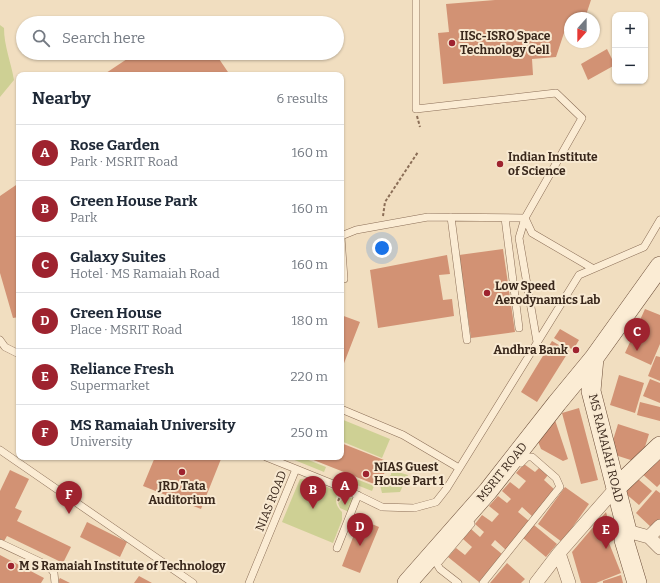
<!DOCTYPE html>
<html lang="en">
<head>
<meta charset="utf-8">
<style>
	:root { --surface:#fff; --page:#f2f2f3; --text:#1f2937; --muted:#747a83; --line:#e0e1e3; --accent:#9e232f }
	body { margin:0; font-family:Bitter,serif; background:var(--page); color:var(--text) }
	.controls { position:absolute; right:12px; top:12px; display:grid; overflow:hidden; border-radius:8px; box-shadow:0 1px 3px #0004 }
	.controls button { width:36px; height:36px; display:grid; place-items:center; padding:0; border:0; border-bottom:1px solid var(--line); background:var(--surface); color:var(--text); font:20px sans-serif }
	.compass { position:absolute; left:564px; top:12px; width:36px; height:36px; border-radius:50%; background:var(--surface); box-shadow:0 1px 3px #0004; rotate:201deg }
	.you { position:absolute; left:382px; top:248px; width:14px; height:14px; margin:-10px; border:3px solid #fff; border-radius:50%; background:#1a73e8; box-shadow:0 0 0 6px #1a73e833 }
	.badge { display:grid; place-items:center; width:26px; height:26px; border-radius:50%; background:var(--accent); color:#fff; font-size:13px; font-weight:700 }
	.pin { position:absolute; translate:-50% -33px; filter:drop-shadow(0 1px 2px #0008) }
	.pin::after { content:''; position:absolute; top:21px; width:14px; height:12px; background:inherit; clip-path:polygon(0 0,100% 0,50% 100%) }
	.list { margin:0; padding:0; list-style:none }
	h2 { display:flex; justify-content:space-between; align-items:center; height:52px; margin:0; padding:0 16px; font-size:17px }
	h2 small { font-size:13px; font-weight:400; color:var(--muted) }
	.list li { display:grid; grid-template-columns:26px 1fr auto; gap:12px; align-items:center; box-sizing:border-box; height:56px; padding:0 16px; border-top:1px solid var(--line) }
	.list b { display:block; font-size:15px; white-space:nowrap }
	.list p { margin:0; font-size:13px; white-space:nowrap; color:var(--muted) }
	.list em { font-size:13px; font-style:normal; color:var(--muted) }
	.icon { flex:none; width:22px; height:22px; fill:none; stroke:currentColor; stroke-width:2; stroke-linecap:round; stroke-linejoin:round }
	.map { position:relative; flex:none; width:660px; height:583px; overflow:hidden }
	.search { position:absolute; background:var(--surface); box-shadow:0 1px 3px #0004; left:16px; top:16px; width:328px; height:44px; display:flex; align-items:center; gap:10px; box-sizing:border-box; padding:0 14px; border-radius:22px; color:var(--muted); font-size:15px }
	.panel { position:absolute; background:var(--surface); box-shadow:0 1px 3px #0004; left:16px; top:72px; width:328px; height:388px; border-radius:8px }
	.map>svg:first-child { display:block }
</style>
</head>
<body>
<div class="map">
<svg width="660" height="583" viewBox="0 0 660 583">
	<rect width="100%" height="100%" fill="#f1dec0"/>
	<path fill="#ced094" d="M0 25 4 28C4 46 11 62 14 80L0 97Z
		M341 419 390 439 382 458 341 441Z
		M287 457H301L326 467 324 472Z
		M391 470 408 475 400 492 382 493 380 485 386 478 391 475Z
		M341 473 374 486 372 491 339 478Z
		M300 479 312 480 338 492C335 501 335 505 342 512V520L333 543 282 522Z
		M346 496 354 499 349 512 340 508 338 503Z"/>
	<path fill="#d29274" d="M495 0H591L585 18H570V31L565 30 556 57 532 59 533 75 443 84 438 33 449 32 446 4Z
		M190 17 194 23H181Z
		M607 49 615 65 588 80 581 64Z
		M136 53H215L230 75H103Z
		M19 183V317L13 318 0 273V196Z
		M503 249 515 332 471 338 459 255Z
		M447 255 450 274 439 275 443 300 452 299 454 316 378 328 370 270Z
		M645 309 660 315V344L651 365 625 353Z
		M341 315 360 322 341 371Z
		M560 329 579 340 573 350 554 338Z
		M552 341 569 351 537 402 521 392Z
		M656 356 660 357V381L648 376Z
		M619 375 644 383 635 413 610 405Z
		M650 379 660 383V403L643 396Z
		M640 402 660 407V421L637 415Z
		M579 408 598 480 581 484 562 413Z
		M554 417 568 459 563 461 541 449 537 439Z
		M618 424 649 434 640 463 609 453Z
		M341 443 389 462 379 486 306 457H341Z
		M660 450V484L657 487 640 472Z
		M155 457H216L221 459 201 509 143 486Z
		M524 464 535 472 539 468 548 475 544 480 555 490 533 517 522 507 518 512 529 521 506 550 495 540 491 545 502 554 479 582 448 557 456 548 465 555 472 547 463 539 471 529 480 537 484 532 475 524 482 515 492 522 499 514 489 506 498 496 507 503 511 499 502 491 510 482 519 489 526 481 516 473Z
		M10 470 29 479 15 508 22 511 17 521 71 547 63 563 7 536 3 543 0 541V491Z
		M638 479 652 491 639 505 625 493Z
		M565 487 589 504 562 542 538 524Z
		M656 490 660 493V520L652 528 636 513Z
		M606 512 614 540 609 543 621 573 596 583H581L572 552Z
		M360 519 379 527 360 573 342 566Z
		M87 522 127 542 120 557 80 537Z
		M534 525 557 544 546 557 523 538Z
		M0 555 44 578 41 583H0Z
		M507 563 525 579 521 583H490Z
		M621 575 623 583H603V581Z
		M139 576 152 583H134Z
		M60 578 70 583H57Z"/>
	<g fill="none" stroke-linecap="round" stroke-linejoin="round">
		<defs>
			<path id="lane" d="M416 0V109L556 93 582 118 525 218 532 233 592 268
				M451 217 467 340
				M505 218 519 328
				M341 236 356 230 428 217 525 218 519 238 537 342
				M341 237 344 279
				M0 340 5 347 19 354
				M341 409 403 435 459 468
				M0 450 193 583
				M266 457 296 469
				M0 543 49 566 54 573 55 583
				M337 548 358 495
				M249 583 296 469 343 488 382 507 414 508 436 502 447 488 579 275 644 247 660 220
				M458 583 440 569 437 564 471 524
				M483 583 560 487 556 478 532 457H527L521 463"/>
			<path id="street" d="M627 531 649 537
				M649 537 660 548
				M649 537 660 526
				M559 553 569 583
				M536 583 559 553 616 488"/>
			<path id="secondary" d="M594 358 591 391 627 531 624 540 637 583
				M616 488 660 446
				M407 583 488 491 557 403 594 358 660 266"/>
		</defs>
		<use href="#lane" stroke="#8b6e57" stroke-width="8"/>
		<use href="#street" stroke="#8b6e57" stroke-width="14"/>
		<use href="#secondary" stroke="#6d4f3a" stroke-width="20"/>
		<path stroke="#8b6e57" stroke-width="2" stroke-dasharray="3 2" stroke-linecap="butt" d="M417 116 420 127
			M383 216 385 202 418 152
			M338 501 340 497"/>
		<use href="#lane" stroke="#fbecd4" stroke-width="7"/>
		<use href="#street" stroke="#fbecd4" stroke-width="13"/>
		<use href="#secondary" stroke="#fbecd4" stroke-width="19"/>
	</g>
	<g fill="#9e232f" stroke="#f8e9d1" stroke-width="1.5">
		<circle cx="452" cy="43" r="4"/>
		<circle cx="500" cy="164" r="4"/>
		<circle cx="487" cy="293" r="4"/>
		<circle cx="576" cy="350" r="4"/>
		<circle cx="182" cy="472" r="4"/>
		<circle cx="366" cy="474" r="4"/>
		<circle cx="11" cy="566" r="4"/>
	</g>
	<g text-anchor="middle" stroke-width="4" stroke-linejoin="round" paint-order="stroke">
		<g font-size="12" font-weight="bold" fill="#3a281c" stroke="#f8e9d1" text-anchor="start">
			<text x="460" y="40">IISc-ISRO Space<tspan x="460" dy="14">Technology Cell</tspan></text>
			<text x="508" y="161">Indian Institute<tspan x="508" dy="14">of Science</tspan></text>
			<text x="495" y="290">Low Speed<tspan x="495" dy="14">Aerodynamics Lab</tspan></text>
			<text x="568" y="354" text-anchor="end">Andhra Bank</text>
			<text x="374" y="471">NIAS Guest<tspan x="374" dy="14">House Part 1</tspan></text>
			<text x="182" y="490" text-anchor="middle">JRD Tata<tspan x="182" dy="14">Auditorium</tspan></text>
			<text x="19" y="570">M S Ramaiah Institute of Technology</text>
		</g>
		<g font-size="12" fill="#3a281c" stroke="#f8e9d1">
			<text transform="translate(606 448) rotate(76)" y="4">MS RAMAIAH ROAD</text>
			<text transform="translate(502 472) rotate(-51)" y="4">MSRIT ROAD</text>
			<text transform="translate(271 501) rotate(-68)" y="4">NIAS ROAD</text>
		</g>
	</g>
</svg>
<div class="controls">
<button>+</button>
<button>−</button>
</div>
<svg class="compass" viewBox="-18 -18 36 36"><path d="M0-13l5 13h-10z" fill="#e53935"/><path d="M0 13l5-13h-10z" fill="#747a83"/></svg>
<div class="you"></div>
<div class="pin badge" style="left:345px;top:505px">A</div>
<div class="pin badge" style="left:313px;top:509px">B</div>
<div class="pin badge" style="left:637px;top:351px">C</div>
<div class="pin badge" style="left:360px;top:546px">D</div>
<div class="pin badge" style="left:606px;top:549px">E</div>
<div class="pin badge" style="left:69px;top:514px">F</div>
<div class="search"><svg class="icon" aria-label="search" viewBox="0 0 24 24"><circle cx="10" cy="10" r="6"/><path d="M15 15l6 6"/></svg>Search here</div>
<section class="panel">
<h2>Nearby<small>6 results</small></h2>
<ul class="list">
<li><span class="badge">A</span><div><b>Rose Garden</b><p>Park · MSRIT Road</p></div><em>160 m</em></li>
<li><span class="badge">B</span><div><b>Green House Park</b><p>Park</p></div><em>160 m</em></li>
<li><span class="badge">C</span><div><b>Galaxy Suites</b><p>Hotel · MS Ramaiah Road</p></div><em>160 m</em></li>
<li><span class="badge">D</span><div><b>Green House</b><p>Place · MSRIT Road</p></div><em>180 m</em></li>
<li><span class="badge">E</span><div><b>Reliance Fresh</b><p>Supermarket</p></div><em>220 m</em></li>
<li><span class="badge">F</span><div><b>MS Ramaiah University</b><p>University</p></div><em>250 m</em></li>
</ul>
</section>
</div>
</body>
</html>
